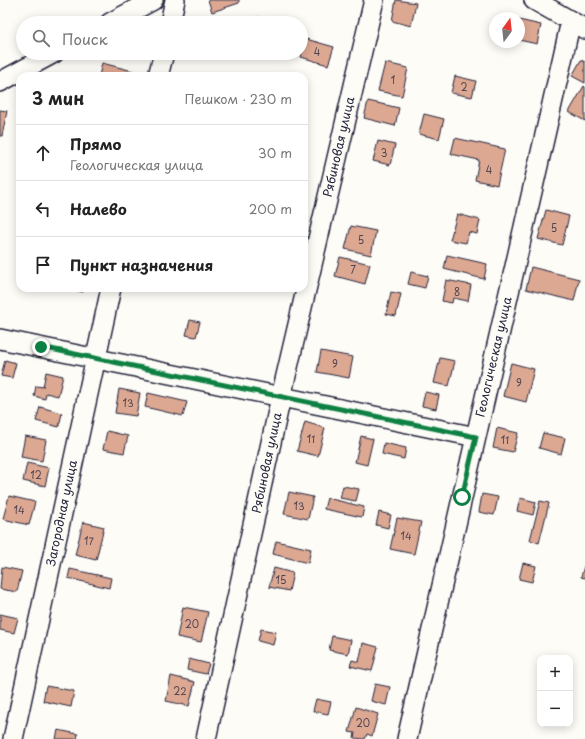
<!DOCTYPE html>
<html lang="ru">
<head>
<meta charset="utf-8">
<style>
	:root { --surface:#fff; --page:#f6f6f6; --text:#222; --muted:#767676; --line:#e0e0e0 }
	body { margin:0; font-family:"Playpen Sans",sans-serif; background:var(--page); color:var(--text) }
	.controls { position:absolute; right:12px; bottom:12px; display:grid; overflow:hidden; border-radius:8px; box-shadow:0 2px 10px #0003 }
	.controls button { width:36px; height:36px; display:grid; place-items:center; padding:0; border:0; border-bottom:1px solid var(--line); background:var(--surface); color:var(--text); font:20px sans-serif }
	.compass { position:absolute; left:489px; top:12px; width:36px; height:36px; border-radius:50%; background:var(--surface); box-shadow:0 2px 10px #0003; rotate:15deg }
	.stop { position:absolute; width:12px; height:12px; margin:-9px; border:3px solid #0b8043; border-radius:50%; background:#fff }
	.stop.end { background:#0b8043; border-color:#fff; box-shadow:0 1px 4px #0008 }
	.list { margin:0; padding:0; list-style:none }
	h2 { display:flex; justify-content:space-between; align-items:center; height:52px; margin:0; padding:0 16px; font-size:17px }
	h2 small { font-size:13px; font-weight:400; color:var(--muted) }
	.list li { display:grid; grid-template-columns:26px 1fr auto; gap:12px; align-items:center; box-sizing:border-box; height:56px; padding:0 16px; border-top:1px solid var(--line) }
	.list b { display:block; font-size:15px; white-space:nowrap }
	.list p { margin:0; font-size:13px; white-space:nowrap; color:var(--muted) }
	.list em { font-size:13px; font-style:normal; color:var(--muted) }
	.icon { flex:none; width:22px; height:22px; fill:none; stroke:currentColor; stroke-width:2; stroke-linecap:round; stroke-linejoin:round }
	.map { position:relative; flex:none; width:585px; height:739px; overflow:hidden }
	.search { position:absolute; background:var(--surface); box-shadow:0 2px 10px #0003; left:16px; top:16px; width:292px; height:44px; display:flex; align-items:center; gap:10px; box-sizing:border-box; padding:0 14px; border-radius:22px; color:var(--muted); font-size:15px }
	.panel { position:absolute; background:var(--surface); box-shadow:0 2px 10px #0003; left:16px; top:72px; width:292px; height:220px; border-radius:12px }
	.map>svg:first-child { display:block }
</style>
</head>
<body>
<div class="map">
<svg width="585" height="739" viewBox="0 0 585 739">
	<rect width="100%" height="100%" fill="#fdfcf7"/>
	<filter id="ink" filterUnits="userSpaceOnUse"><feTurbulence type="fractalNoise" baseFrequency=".025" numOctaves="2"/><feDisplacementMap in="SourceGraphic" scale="8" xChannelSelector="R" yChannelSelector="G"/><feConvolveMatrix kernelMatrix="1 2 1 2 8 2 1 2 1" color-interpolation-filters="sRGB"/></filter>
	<g filter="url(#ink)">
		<path fill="#dda892" stroke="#22223b" d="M208 0H239V3L212 12Z
			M396 0 416 3 411 26 392 21Z
			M257 17 271 20V23H256Z
			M519 20 541 25 537 44 519 40Z
			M306 39 334 47 328 65 301 57Z
			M581 60 585 62V83L572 76Z
			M102 63 133 71 132 76H99Z
			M385 63 408 68 402 96 378 91Z
			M455 76 476 81 472 97 451 93Z
			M584 86 585 87V121L569 112Z
			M368 101 399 108 395 126 364 118Z
			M0 110 7 111 2 136H0Z
			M424 114 444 119 439 139 419 134Z
			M455 138 505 149 497 185 475 180 479 160 451 154Z
			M378 141 395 145 390 165 373 161Z
			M546 210 569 216 562 245 538 239Z
			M457 214 480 220 477 234 469 232 466 243 450 240Z
			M351 226 376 231 371 255 345 249Z
			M447 255 487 264 484 279 444 269Z
			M340 257 370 264 365 284 335 276Z
			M531 267 579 279 574 301 526 289Z
			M411 272 428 276 425 288 408 284Z
			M446 280 471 285 468 301 453 298 452 303 442 301Z
			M67 288H84L83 292Z
			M391 292 401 294 396 316 386 314Z
			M190 320 200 322 196 337 186 335Z
			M321 351 353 357 349 378 317 372Z
			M440 358 455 361 449 386 434 383Z
			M5 360 16 363 12 378 1 376Z
			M511 363 534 369 526 402 503 396Z
			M46 372 63 376 58 396 46 393 45 399 34 396 36 386 43 387Z
			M119 389 140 393 136 416 115 413Z
			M425 392 439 395 436 409 422 406Z
			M148 393 187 402 183 416 145 407Z
			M40 407 62 413 59 427 36 421Z
			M305 422 325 428 318 456 297 451Z
			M497 428 518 433 513 452 493 448Z
			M107 431 128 436 124 453 103 449Z
			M543 433 565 438 561 454 539 448Z
			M25 436 46 440 42 461 21 457Z
			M361 436 373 439 367 465 355 462Z
			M384 443 406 448 404 459 382 454Z
			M27 463 49 468 45 486 23 481Z
			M343 486 359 489 356 501 340 498Z
			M289 492 313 497 308 519 284 514Z
			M482 494 498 497 494 515 479 512Z
			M9 496 35 502 29 525 3 519Z
			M327 498 364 507 362 517 324 509Z
			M520 498 536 502 533 515 517 511Z
			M540 501 549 503 539 543 530 540Z
			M379 512 391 515 388 528 376 525Z
			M397 518 421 522 414 554 390 549Z
			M83 522 104 527 96 560 75 555Z
			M276 541 311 549 308 563 273 554Z
			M523 563 536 566 532 582 519 579Z
			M584 566H585V578L581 577Z
			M2 567 22 571 17 592 0 589Z
			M274 568 293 573 289 591 269 587Z
			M70 569 111 578 109 588 68 578Z
			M183 607 208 612 201 642 177 637Z
			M0 614 18 618 14 633 0 630Z
			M261 629 276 632 273 645 258 641Z
			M332 636 351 640 348 654 329 650Z
			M363 643 378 647 372 671 350 666 352 660 359 662Z
			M189 659 209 664 206 674 187 670Z
			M171 676 195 682 189 706 166 701Z
			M375 684 390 687 386 705 371 701Z
			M46 686 74 691 71 707 43 701Z
			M316 699 331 702 328 714 313 711Z
			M356 707 378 714 372 736 367 734 365 739 354 738 355 733 349 732Z
			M58 730 78 734 77 739H56Z"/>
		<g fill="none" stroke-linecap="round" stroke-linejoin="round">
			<defs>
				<path id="minor" d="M534 0 585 29
					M110 23 153 0
					M170 23 175 0
					M158 76 164 53
					M0 82 54 53
					M0 339 476 437
					M13 739 111 288
					M206 739 281 397 374 0
					M407 739 571 21"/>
			</defs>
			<use href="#minor" stroke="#22223b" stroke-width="22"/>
			<use href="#minor" stroke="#fdfcf7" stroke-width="19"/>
		</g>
	</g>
	<g fill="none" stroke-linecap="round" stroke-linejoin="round" filter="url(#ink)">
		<path stroke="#0b8043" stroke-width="5" d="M41 347 476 437 462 497"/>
	</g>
	<g text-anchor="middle" stroke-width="3" stroke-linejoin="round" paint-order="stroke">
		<g font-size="10" fill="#514451">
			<text x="317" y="56">4</text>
			<text x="393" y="84">1</text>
			<text x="464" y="91">2</text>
			<text x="384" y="157">3</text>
			<text x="489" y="174">4</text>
			<text x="554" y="232">5</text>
			<text x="361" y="244">5</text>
			<text x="353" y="274">7</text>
			<text x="457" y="296">8</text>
			<text x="335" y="368">9</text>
			<text x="519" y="387">9</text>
			<text x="128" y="407">13</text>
			<text x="311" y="443">11</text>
			<text x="505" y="444">11</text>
			<text x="36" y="479">12</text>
			<text x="299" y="510">13</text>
			<text x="19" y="514">14</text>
			<text x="406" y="540">14</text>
			<text x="89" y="545">17</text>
			<text x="281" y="584">15</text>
			<text x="192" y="628">20</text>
			<text x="180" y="695">22</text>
			<text x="363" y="727">20</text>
		</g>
		<g font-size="12" fill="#22223b" stroke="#fdfcf7">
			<text transform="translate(339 147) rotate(-77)" y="4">Рябиновая улица</text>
			<text transform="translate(494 357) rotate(-77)" y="4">Геологическая улица</text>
			<text transform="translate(267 463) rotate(-78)" y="4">Рябиновая улица</text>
			<text transform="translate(62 513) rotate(-78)" y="4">Загородная улица</text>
		</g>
	</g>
</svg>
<div class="controls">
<button>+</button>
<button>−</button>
</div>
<svg class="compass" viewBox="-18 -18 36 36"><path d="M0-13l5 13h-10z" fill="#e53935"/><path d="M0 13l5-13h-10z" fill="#767676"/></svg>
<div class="stop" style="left:462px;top:497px"></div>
<div class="stop end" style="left:41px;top:347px"></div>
<div class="search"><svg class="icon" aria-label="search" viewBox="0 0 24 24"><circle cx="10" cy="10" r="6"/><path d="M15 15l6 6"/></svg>Поиск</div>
<section class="panel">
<h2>3 мин<small>Пешком · 230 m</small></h2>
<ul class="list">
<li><svg class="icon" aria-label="ahead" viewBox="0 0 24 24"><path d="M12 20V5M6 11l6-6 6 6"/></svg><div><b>Прямо</b><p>Геологическая улица</p></div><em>30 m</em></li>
<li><svg class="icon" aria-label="left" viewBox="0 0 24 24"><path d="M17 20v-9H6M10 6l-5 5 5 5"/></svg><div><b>Налево</b></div><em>200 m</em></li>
<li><svg class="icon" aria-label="arrive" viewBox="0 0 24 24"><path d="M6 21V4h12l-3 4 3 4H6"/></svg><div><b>Пункт назначения</b></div></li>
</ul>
</section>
</div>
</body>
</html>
